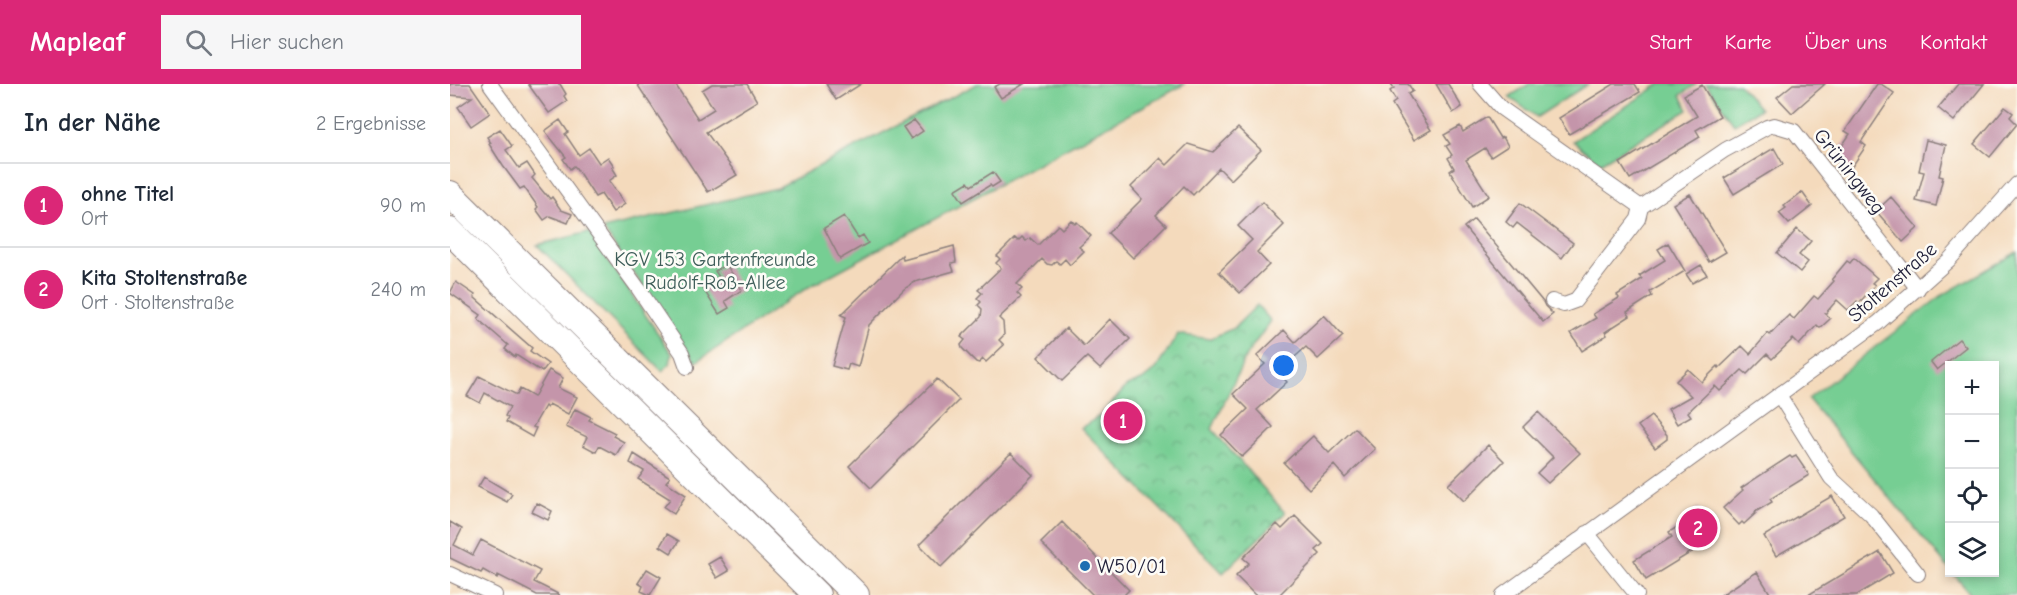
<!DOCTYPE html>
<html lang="de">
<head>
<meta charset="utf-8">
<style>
	:root { --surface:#fff; --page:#f6f6f7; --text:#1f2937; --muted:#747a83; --line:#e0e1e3; --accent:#db2777 }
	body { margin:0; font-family:"Comic Neue",sans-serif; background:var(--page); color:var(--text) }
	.controls { position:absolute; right:18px; bottom:18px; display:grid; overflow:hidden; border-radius:0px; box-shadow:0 3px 9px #0003 }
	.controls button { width:54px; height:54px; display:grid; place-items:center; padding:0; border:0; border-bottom:2px solid var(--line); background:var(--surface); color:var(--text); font:30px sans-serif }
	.you { position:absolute; left:834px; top:282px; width:21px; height:21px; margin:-15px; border:4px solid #fff; border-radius:50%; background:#1a73e8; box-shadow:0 0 0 9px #1a73e833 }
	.badge { display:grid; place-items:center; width:39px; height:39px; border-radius:50%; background:var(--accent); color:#fff; font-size:20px; font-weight:700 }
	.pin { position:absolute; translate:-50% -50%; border:3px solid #fff; box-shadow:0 2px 6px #0006 }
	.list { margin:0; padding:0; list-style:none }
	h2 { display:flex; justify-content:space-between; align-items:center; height:78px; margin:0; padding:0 24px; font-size:26px }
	h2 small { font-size:20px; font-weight:400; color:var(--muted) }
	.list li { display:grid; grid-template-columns:39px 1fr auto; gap:18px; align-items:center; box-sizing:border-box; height:84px; padding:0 24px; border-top:2px solid var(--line) }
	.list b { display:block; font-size:22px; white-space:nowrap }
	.list p { margin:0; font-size:20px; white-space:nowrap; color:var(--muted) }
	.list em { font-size:20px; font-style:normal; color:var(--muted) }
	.icon { flex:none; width:33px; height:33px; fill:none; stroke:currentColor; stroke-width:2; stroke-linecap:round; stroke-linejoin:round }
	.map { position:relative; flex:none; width:1567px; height:511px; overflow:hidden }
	header { display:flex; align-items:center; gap:36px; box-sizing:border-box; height:84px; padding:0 30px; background:var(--accent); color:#fff }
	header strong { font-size:28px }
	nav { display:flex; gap:33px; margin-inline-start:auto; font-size:21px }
	.search { width:420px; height:54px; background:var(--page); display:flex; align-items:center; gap:15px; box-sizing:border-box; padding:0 21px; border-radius:0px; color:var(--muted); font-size:22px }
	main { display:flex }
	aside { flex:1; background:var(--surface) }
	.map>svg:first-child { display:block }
</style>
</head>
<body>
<header>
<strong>Mapleaf</strong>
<div class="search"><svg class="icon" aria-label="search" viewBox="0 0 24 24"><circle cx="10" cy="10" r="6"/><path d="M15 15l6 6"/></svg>Hier suchen</div>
<nav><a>Start</a><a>Karte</a><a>Über uns</a><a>Kontakt</a></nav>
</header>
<main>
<aside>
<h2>In der Nähe<small>2 Ergebnisse</small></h2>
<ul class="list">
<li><span class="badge">1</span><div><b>ohne Titel</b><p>Ort</p></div><em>90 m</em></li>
<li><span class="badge">2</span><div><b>Kita Stoltenstraße</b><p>Ort · Stoltenstraße</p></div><em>240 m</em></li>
</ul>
</aside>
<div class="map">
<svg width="1567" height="511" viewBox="0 0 1567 511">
	<defs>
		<pattern id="park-crowns" width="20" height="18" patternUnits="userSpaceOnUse" patternTransform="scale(1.5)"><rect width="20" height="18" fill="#76ce93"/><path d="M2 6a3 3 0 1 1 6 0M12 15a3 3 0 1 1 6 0" fill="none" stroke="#60a779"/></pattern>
	</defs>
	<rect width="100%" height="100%" fill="#fdfcf7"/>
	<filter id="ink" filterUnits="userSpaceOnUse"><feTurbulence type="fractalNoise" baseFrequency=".0167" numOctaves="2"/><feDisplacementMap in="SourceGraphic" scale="12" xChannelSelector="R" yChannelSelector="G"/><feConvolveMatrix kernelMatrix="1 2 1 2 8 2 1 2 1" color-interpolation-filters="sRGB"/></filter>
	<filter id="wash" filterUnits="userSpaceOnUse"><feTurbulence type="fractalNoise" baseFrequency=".008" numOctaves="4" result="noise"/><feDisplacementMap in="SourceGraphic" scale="24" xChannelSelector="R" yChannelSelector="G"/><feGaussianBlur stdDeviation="1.35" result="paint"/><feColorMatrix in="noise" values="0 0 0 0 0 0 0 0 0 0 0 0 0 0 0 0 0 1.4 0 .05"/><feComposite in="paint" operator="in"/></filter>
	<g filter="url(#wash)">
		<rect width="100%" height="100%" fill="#f4dabc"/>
		<path fill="#76ce93" stroke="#4c7867" stroke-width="1.5" d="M527 0H735L357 204 246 278 153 145 327 104Z
			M1079 0H1138L1087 33 1059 13Z
			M1210 0H1247L1231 11 1238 26 1150 79 1123 57Z
			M1256 0H1289L1310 25 1284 40Z
			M139 148 222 270 220 280 212 287 87 161Z
			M1567 168V511H1521L1503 489 1544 488V282H1500L1499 485 1358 315 1491 212Z"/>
		<path fill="url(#park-crowns)" stroke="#4c7867" stroke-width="1.5" d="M807 221 821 237 797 270 762 345 835 429 773 489 631 344 651 331 677 302 692 296 706 285 728 250 759 255 784 244Z"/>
		<g id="blocks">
			<path fill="#c495aa" d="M0 0H20L40 29 21 42 8 23 22 13 0 11Z
				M78 0H110L116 10 114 12 117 17 99 29Z
				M187 0H225L248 35 264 25 252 6 262 0H297L307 17 256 48 287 91 258 108Z
				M376 0H411L386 16Z
				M550 0H574L551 14 544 3Z
				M941 0H958L963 7 958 10 981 46 964 56 942 20 946 17 940 7 944 4Z
				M986 0H998L1012 23 1003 29Z
				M1164 0H1185L1190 8 1119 50 1109 34Z
				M1343 0H1375L1342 29 1327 13Z
				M1427 0H1431L1444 9 1411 58 1416 62 1399 87 1383 75 1400 50 1395 47Z
				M1508 0H1534L1504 37 1488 24Z
				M1252 1 1270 32 1246 46 1250 53 1180 95 1170 79 1247 32 1234 11Z
				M1555 23 1563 29 1560 33 1567 40 1540 73 1524 60Z
				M1037 33 1050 54 1053 53 1058 62 1041 73 1035 64 1016 76 1039 112 1022 123 1000 87 1004 84 998 74 1002 71 996 62 1000 60 994 51 1010 42 1013 48Z
				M110 36 118 48 115 50 129 71 139 64 149 79 158 73 164 82 162 83 167 91 159 97 175 120 163 128 151 110 145 113 126 84 124 82 120 85 113 75 116 73 95 47Z
				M464 36 473 47 461 55 453 43Z
				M788 44 811 66 781 96 769 84 743 111 734 102 706 131 716 141 683 174 658 149 692 115 681 103 710 74 717 81 738 60 763 68Z
				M50 45 62 62 56 66 69 84 77 79 85 91 82 94 95 110H96L100 115 102 113 111 126 122 130 118 139 100 132 94 136 86 125 88 123 74 103 70 105 53 82 39 60 41 59 37 53Z
				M1476 56 1496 61 1489 92 1493 93 1486 122 1466 117 1474 88 1469 87Z
				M1324 64 1333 80 1284 110 1274 94Z
				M543 88 550 98 542 103 540 101 513 118 505 106 518 98 521 102Z
				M1352 108 1362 122 1339 140 1329 129 1336 124 1334 122Z
				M1240 110 1276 168 1259 178 1223 120Z
				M1441 113 1468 144 1453 158 1426 127Z
				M812 118 834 141 807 168 819 181 790 209 769 188 802 156 788 142Z
				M1070 119 1123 159 1112 174 1067 139 1063 144 1056 138Z
				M394 132 408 154 413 151 418 159 390 175 374 144Z
				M1024 135 1093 218 1095 222 1103 230 1093 238 1014 143Z
				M621 136 625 140 627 138 641 152 629 163 634 167 620 181 615 175 610 180 606 177 602 181 597 180 592 175 567 200 572 205 567 209 571 213 549 234 553 238 554 251 549 256 554 261 536 278 533 275 529 279 526 278 512 264 511 261 515 256 511 253 531 233 532 225 528 221 531 218 527 214 532 209 528 206 551 184 546 179 550 175 547 172 565 154 568 157 572 153 576 157 580 154 588 161 608 141 612 145Z
				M1347 145 1361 157 1349 171 1358 178 1350 188 1327 169Z
				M1218 159 1235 187 1200 208 1202 212 1177 228 1180 232 1155 248 1157 251 1132 267 1121 249 1146 234 1143 230 1169 214 1167 211 1192 195 1189 192 1215 176 1208 165Z
				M504 162 506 178 501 179 504 187 465 198 454 205 419 241 408 283 399 280 397 286 382 282 396 233 391 231 452 171 453 176Z
				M1404 174 1427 194 1422 199 1425 201 1409 219 1407 217 1398 226 1387 216 1375 230 1380 235 1370 244 1367 241 1349 261 1343 255 1322 275 1317 270 1297 290 1292 286 1270 307 1265 302 1238 328 1241 332 1227 340 1218 325 1241 312 1226 297 1238 285 1252 298 1268 282 1269 284 1292 262 1300 270 1318 249 1320 251 1334 236 1339 231 1344 235 1364 212 1368 215 1384 197 1382 195 1397 177 1400 179Z
				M276 180 292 206 275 217 279 224 269 230 252 203 269 193 265 187Z
				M1251 181 1257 191 1242 199 1236 190Z
				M6 198 25 211 24 213 82 264 80 267 98 280 92 288 66 271 65 273 55 265 58 261 28 235 31 231 0 209Z
				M874 231 893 252 868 275 856 263 828 288 837 298 807 326 823 343 792 373 771 351 798 325 783 310 815 280 807 272 834 246 845 258Z
				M660 235 680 255 650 285 637 273 612 297 588 273 616 244 634 262Z
				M1509 255 1516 263 1487 286 1481 278Z
				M99 286 113 294 108 304 127 313 118 330 99 320 97 324 95 322 83 343 86 344 82 353 56 338 58 334 55 332 60 323 35 309 30 319 17 312 29 292 67 311 70 305 84 313Z
				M487 295 509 316 421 404 399 382Z
				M125 325 141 333 139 336 165 349 163 352 174 358 166 371 149 362 146 368 133 361 137 353 116 343Z
				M1088 328 1130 369 1098 399 1087 389 1103 373 1073 343Z
				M1201 332 1217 351V355L1205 364 1188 342Z
				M905 344 925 365 895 394 884 381 859 405 834 379 863 352 879 369Z
				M1038 361 1054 377 1014 417 998 401Z
				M561 369 583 391 491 483 469 461Z
				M184 370 220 393 216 398 236 411 224 430 214 423 220 415 188 395 194 387 180 379Z
				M1340 372 1342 374 1346 372 1359 391 1320 415 1322 418 1305 428 1306 429 1294 440 1292 438 1289 441 1273 424 1293 406 1291 404Z
				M34 393 62 410 57 418 28 403Z
				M1382 412 1394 432 1326 472 1314 452Z
				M87 419 102 427 98 436 82 428Z
				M1248 424 1266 453 1196 496 1184 476 1222 453 1219 448 1239 436 1236 431Z
				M845 432 873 460 866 466 870 470 829 511H805L786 492 799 479 793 474 827 440 832 445Z
				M0 438 12 445 4 461 23 471 31 456 90 487 84 498 110 511H87L48 491 47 494 33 486 31 489 0 474Z
				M612 438 679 506 674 511H643L591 459Z
				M217 450 229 457 221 469 210 462Z
				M1430 468 1443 489 1407 511H1358Z
				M270 473 279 487 267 494 258 480Z
				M197 485 211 493 200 511 191 507 193 502 188 499Z
				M1307 488 1321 511H1271L1291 498Z"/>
		</g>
	</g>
	<g filter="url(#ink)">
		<use href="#blocks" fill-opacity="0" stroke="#8b7e7c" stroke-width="1.5"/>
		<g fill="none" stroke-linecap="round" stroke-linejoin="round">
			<defs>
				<path id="minor" d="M40 0 188 204 232 269 237 283
					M1030 0 1051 24 1191 123 1275 66 1317 43 1324 41 1344 47 1468 205
					M1102 217 1114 221 1125 217 1188 135 1191 123
					M1329 311 1381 394 1421 431 1468 490
					M1137 449 1187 511
					M0 490 45 511
					M1053 511 1428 239 1499 176 1567 100"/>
				<path id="motorway" d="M0 110 406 511
					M0 147 367 511"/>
			</defs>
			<use href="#minor" stroke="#8b7e7c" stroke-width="16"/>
			<use href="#motorway" stroke="#8b7e7c" stroke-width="28"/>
			<use href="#minor" stroke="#fff" stroke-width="14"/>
			<use href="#motorway" stroke="#fff" stroke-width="26"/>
		</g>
	</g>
	<circle fill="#1f6fb2" stroke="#fdfcf7" stroke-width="2" cx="635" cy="482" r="6"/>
	<g text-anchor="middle" stroke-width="5" stroke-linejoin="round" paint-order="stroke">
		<g font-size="20" fill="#22223b" stroke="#fdfcf7">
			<text transform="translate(1400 87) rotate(52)" y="7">Grüningweg</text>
			<text transform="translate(1442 198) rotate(-41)" y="7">Stoltenstraße</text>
		</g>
		<g font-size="20" fill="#3f5e5a" stroke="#fdfcf7">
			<text x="265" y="182">KGV 153 Gartenfreunde<tspan x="265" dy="23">Rudolf-Roß-Allee</tspan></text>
		</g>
		<g font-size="20" fill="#22223b" stroke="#fdfcf7" text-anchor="start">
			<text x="647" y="489">W50/01</text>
		</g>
	</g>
</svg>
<div class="controls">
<button>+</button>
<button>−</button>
<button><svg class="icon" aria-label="locate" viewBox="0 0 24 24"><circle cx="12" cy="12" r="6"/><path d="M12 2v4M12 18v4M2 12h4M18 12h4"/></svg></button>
<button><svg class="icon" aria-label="layers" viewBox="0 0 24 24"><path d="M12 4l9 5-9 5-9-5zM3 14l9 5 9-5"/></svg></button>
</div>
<div class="you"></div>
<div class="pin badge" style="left:673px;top:337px">1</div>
<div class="pin badge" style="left:1248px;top:444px">2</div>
</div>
</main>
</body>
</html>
